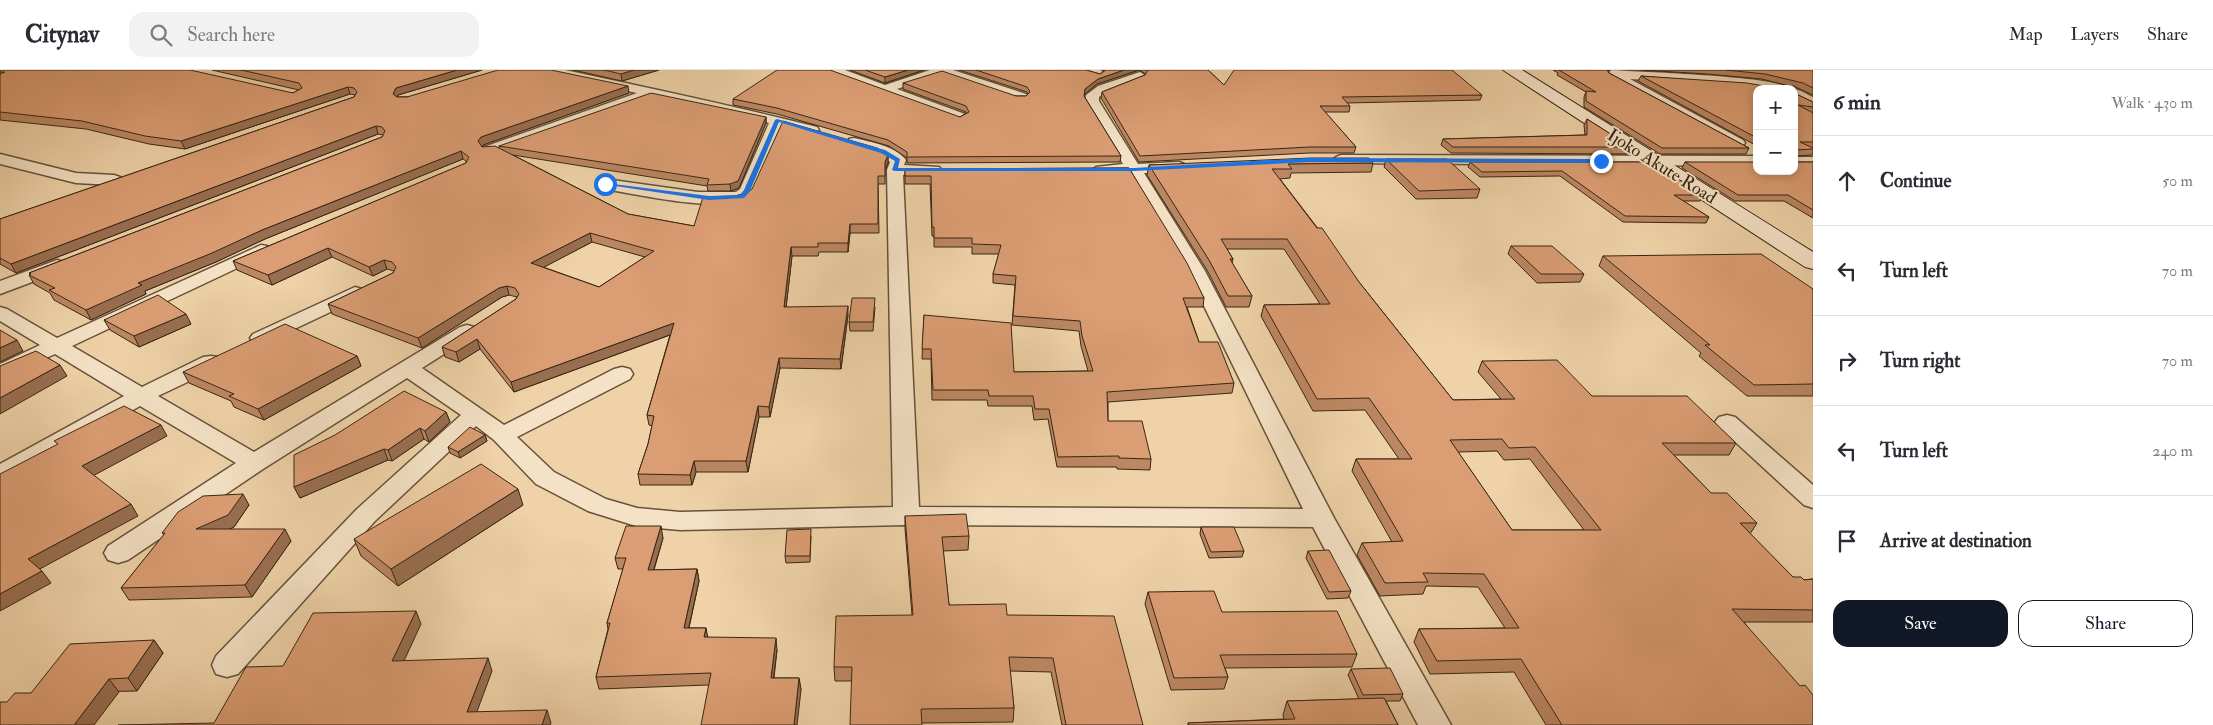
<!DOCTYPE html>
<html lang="en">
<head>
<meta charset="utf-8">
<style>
	:root { --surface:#fff; --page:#f2f2f3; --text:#2b2b33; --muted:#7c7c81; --line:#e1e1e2; --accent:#111827 }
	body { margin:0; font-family:"IM FELL Double Pica",serif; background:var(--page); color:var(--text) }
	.controls { position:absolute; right:15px; top:15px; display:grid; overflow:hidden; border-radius:10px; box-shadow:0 2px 8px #0003 }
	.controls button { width:45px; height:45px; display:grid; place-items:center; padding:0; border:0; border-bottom:1px solid var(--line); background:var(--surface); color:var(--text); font:25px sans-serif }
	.stop { position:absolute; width:15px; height:15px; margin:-11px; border:4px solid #1a73e8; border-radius:50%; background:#fff }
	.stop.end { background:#1a73e8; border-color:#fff; box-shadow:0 1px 5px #0008 }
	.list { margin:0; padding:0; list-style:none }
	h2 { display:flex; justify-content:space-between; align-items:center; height:65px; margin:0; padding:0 20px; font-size:21px }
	h2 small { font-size:16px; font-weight:400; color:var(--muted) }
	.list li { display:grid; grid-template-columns:32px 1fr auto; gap:15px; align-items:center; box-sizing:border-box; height:90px; padding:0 20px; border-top:1px solid var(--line) }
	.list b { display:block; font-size:19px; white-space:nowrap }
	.list em { font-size:16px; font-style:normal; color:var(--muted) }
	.actions { display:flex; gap:10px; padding:15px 20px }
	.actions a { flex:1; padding:11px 0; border:1px solid var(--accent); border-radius:15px; text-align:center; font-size:18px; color:var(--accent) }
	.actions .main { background:var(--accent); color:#fff }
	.icon { flex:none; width:28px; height:28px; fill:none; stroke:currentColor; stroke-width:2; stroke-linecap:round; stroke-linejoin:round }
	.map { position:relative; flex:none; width:1813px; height:655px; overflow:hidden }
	header { display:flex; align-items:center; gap:30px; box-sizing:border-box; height:70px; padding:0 25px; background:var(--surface); border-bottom:1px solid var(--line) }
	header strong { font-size:24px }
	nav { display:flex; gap:28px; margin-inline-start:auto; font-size:18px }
	.search { width:350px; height:45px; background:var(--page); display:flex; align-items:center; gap:12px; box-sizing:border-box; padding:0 18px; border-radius:15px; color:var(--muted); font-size:19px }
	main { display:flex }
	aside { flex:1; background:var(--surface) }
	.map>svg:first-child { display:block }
</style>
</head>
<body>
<header>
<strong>Citynav</strong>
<div class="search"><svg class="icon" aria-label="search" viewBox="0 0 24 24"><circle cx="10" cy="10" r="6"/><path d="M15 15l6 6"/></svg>Search here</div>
<nav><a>Map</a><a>Layers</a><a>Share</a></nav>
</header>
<main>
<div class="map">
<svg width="1813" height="655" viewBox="0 0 1813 655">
	<rect width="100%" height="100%" fill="#efd2a8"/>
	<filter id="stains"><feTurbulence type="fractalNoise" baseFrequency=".004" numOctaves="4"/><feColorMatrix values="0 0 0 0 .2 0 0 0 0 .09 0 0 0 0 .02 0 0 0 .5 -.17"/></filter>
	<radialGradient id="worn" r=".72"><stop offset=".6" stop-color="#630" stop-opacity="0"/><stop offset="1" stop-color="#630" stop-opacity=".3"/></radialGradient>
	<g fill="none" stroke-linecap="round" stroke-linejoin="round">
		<defs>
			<path id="minor" d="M541 0H565C650 18 734 36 817 57L819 60 812 64 781 56 755 121C753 124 750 128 747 130 723 143 634 124 605 119L599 117 597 114 599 111 605 109 698 122H736L740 119 769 53 653 26 494 83H484L482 80 484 77 637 23 547 4Z
				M827 0H845L885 15 930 0H953L1026 24 1028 27 1026 30H1016L942 4 897 19 965 44 967 47 960 51 829 3Z
				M1081 0H1100L1106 4 1100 8 1083 3Z
				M1612 0C1638 2 1780 6 1791 19 1799 18 1806 24 1813 27V37L1794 28V19H1761L1745 16 1630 9 1743 70 1745 73 1743 76 1738 77 1608 7 1606 4Z
				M1140 2 1146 6 1144 9 1108 22 1099 27V31L1138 94 1179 92 1184 94 1187 97 1184 100 1179 102 1144 103 1205 201 1334 448 1451 655H1418L1313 457 906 455 680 460 636 456 588 441 536 414 494 370 476 356 375 451 238 604 227 607 216 604 212 595 216 586 357 439 461 345 407 308 263 399 128 490 118 493 108 490 104 483 108 476 236 393 140 336 9 410 0 412V394L124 326 55 284 0 309V294L40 275 0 251V237L7 239 57 268 261 175 267 176 270 180 267 184 72 276 142 317 203 287 211 286 219 287 222 292 219 297 158 326 254 382 460 257 467 255 474 257 477 261 474 265 422 298 504 355 614 299 622 297 630 299 633 304 630 309 517 367 554 402 606 429 637 438 680 442 893 437 887 100 890 92 878 84 849 75 847 72 849 69 854 68C870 72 896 76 906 90L904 95 939 97 942 100 939 103 903 105 919 437 1303 439 1187 201 1129 104 1096 103 1093 100 1096 97 1123 94 1085 31 1086 25 1098 16Z
				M0 84 76 103 114 105 120 107 122 110 120 113 114 115 76 113 0 94Z
				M1341 85 1757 86V96L1336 93 1333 90 1336 87Z
				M1794 87H1813V97H1794Z
				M57 190 64 192 66 196 64 200 0 224V211Z
				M355 217 362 219 365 223 362 227 267 272 260 274 253 272 250 268 253 264Z
				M1727 345 1735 347 1813 415V438L1804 435 1719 357 1715 352 1719 347Z"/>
			<path id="secondary" d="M1503 0H1522L1813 182V199L1805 197Z"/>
		</defs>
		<use href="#minor" stroke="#655239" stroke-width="3"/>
		<use href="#secondary" stroke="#372714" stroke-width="2"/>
		<use href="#minor" fill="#f5e2c6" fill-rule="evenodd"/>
		<use href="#secondary" fill="#f5e2c6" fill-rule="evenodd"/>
	</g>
	<path fill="#bc8763" stroke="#372714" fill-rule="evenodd" d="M0 0 293 23 299 20 212 0H482L398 25 397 27 629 23 483 75 482 77 499 78V76L766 47V53L739 118 731 121H708L707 116 513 85 628 144 694 156 735 126 888 85V93L885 100V114H878L879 163H850L848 182H819L818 186H792L786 237 848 245 841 299 780 298 770 347H759L748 402H696L692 415H640L638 404 648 374 652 356 649 355 647 345 670 265 514 322 480 279 459 292 445 287 442 277 516 229 517 227 509 225 502 227 422 278 332 244 328 234 393 203 394 201 387 199 373 206 332 187 272 215 237 200 233 191 466 93V91L463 89 265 169 216 192 145 221 146 224 91 250 54 230 50 223 34 214 29 205 30 204 29 203 382 67 383 65 378 64 16 203 0 194V149L354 27 355 25 350 24 185 79 149 74 86 59 0 50ZM592 172 645 187 599 217 543 197Z
		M573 0H659L622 11Z
		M850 0H924L885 13Z
		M959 0H1086L1100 4 1104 1 1103 0H1208L1224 15 1482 25 1480 30 1347 33 1350 36 1349 42H1325L1356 77 1354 83H1309L1139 92 1101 28 1102 22 1145 5 1146 4 1139 0 1097 14 1084 25V26L1121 86 1120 92 907 93V88L889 76 777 44 733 35V29L960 47 966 43V42L903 19V13L1016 26H1026L1028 25 1027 22Z
		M1553 0H1609L1608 1 1609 3 1749 78 1746 84H1660L1584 37V27L1586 22 1557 5 1558 3Z
		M1641 0H1813V25L1800 19 1795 17 1796 24 1813 32V83L1812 85 1796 86V92H1813V148L1784 131H1735L1682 98 1685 92 1794 101 1757 19V76L1638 11 1641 6 1764 16H1789L1762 9 1707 4Z
		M1587 49 1631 77 1628 84 1451 83 1441 75 1443 69 1585 65 1584 55Z
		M1386 89 1480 119 1477 128 1416 129 1384 97Z
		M1470 92H1652L1703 125 1700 131H1683L1709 147 1706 153 1623 152 1560 106 1480 107 1468 97Z
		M1373 93 1371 102 1291 103 1290 108 1280 109 1359 212 1453 330 1501 329 1478 302 1482 291 1736 373 1729 385H1674L1711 423 1757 453 1750 464 1793 507 1804 510 1813 509V552H1744L1813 655H1546L1514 602 1430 604 1414 572 1419 559 1505 558 1478 517 1426 516 1423 524 1380 526 1357 485 1362 473 1392 472 1352 401 1356 389H1399L1365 340 1313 341 1261 246 1264 235 1320 234 1284 179H1227L1233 189 1232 193 1252 226 1249 237H1226L1207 200 1147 105 1149 95ZM1497 381 1504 390 1530 389 1584 460H1512L1458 382Z
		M1129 98 1204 228 1203 237H1187L1199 272 1234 313 1232 323 1108 332V351L1151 389 1150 400 1117 399V397H1057L1048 349 1034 350 1032 336H988L987 330H932L931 289H922L924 245 1014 302 1088 301 1081 276 1079 261 1012 255 1015 215 993 213V204L999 184H972V177H934V166H932L930 114H905V99Z
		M1511 176 1584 204 1580 212 1537 213 1508 184Z
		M1603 186 1813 219V326H1747L1699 286 1701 283 1599 196Z
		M875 237 873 261H850L849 252Z
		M104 250 191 254 139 277 110 260Z
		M357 286 361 296 264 350 234 337 231 331 189 313 183 302Z
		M446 342 450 352 429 372 424 369 392 391 388 390 300 428 294 417Z
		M485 365 487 371 460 388 450 383 448 377Z
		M249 435 234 457 230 459 291 471 252 527 129 530 121 518 164 465 162 463Z
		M523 435 398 516 361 486 354 469Z
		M905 446 969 466 968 480 943 481 949 535 1007 545 1143 655H1062L1051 602 1010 601 1014 638 1013 652 921 653 852 611H835L834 597 912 545 905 459Z
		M1201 457 1244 481 1242 487 1209 488 1200 464Z
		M811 466 810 492 786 493 785 486Z
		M663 468 654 500 697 499 699 511 689 558H706L707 567 777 580 774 608H799L801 620 708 615 599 619 596 607 608 559 607 553 623 499H618L615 488Z
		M1308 481 1351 521 1348 528 1327 529 1306 488Z
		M1148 522 1222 542 1357 584 1352 597 1225 598 1228 607 1224 619 1171 620 1145 534Z
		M154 570 163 583 137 621 31 623Z
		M1351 599 1403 624 1400 631H1386L1398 655H1188V653L1284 649 1283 645 1287 631 1359 629 1348 605Z"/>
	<path fill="#996e50" stroke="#372714" d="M457 0H482L398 25 395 31 393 24 396 18Z
		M634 0H659L622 11 621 4Z
		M908 0H924L885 13V7Z
		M1124 0H1139L1097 14 1084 25 1085 19 1098 9Z
		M628 16 629 23 483 75 480 79 478 71 481 67Z
		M348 17 350 24 185 79 181 71Z
		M766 47V53L739 118 731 121 730 114Z
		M376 56 378 64 16 203 11 194Z
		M461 81 463 89 265 169 216 192 145 221 146 224 91 250 86 240 138 213 262 160Z
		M888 85V93L885 100V92Z
		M850 154V163L848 182V173Z
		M590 163 592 172 533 203 531 193Z
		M791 177 792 186 785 247 784 237Z
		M328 178 332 187 272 215 268 205Z
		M384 190 387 199 373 206 369 197Z
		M507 216 509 225 502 227 422 278 418 268 499 218Z
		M848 236V245L841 299 840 289Z
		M186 244 191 254 139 277 134 266Z
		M674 253 675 263 514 322 511 312Z
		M477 269 480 279 459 292 456 282Z
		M17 270 23 281 0 292V278Z
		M357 286 361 296 264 350 258 339Z
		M779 288 780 298 770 347 769 337Z
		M60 295 67 306 0 344V328Z
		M758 336 759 347 748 402 746 391Z
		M446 342 450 352 429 372 425 361Z
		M161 355 167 366 89 408 82 396Z
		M420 358 424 369 392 391 388 380Z
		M485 365 487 371 460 388 458 382Z
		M384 379 388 390 300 428 294 417Z
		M694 391 696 402 692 415 690 405Z
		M518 419 523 435 398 516 391 499Z
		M243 424 249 435 234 457 203 471 196 459Z
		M131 434 138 446 36 501 28 489Z
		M661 456 663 468 650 512 648 500Z
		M285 459 291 471 252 527 245 515Z
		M697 499 699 511 686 570 684 558Z
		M42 501 51 513 0 541V524Z
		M416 541 421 554 398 604 392 591Z
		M706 558 708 569 704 567Z
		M776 568 777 580 772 619 771 608Z
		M154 570 163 583 137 621 128 608Z
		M488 588 492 601 472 655 467 642Z
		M799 608 801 620 797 655H794Z
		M109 609 119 622 94 655H74Z
		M547 640 551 653 550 655H542Z"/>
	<path fill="#db9d73" stroke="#372714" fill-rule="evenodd" d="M0 0H190L293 23 302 18 299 13 241 0H457L396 18 393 24 397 27H407L498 0H551L628 16 481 67 478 71 482 77 495 76 628 144 694 156 703 127 735 126 747 123 752 119 783 51 877 78 888 85 885 92V106H878V154H850L848 173H818V177H791L784 237 848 236 840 289 779 288 769 337 758 336 746 391H694L690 405 638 404 648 374 654 346 647 345 674 253 511 312 477 269 456 282 442 277 516 229 519 224 515 218 507 216 499 218 418 268 328 234 393 203 396 197 392 192 384 190 369 197 328 178 268 205 233 191 466 93 469 87 461 81 262 160 212 183 138 213 142 215 86 240 49 220 55 218 29 205 31 204 29 203 382 67 385 61 382 57 376 56 11 194 0 188V149L354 27 357 22 354 18 348 17 181 71 145 66 82 51 0 42V4L5 2H0ZM590 163 654 181 599 217 531 193Z
		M604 0H634L621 4Z
		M777 0H830L960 47 969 42 966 36 903 13 942 1 1016 26H1026L1030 22 1027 17 976 0H1086L1100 4 1106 0H1124L1098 9 1085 19 1084 26 1121 86 907 87V82L888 70 777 38 733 29Z
		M865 0H908L885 7Z
		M1148 0H1208L1224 15 1234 0H1452L1482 25 1342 27 1350 36H1320L1356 77H1310L1140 86 1102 22 1145 5Z
		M1559 0H1607L1609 3 1749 78H1662L1586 31V21L1596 22Z
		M1726 0H1813V18L1803 13 1765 4Z
		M1641 6 1747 13 1764 16H1795L1796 24 1813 32V37L1798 35 1813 43V72H1800L1813 78V79L1796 80V92H1813V140L1788 125H1738L1685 92H1757V101H1794V19H1757V68Z
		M651 23 766 47 738 111 730 114 707 115 709 109 499 76Z
		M1587 49 1631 77H1453L1443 69 1587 65Z
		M1311 88H1369L1373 93 1288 94 1292 99H1272L1317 158H1322L1359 212 1453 330 1515 329 1482 291 1557 290 1592 326H1687L1736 373H1662L1711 423H1727L1757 453H1740L1793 507H1801L1804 510 1813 509V540L1732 539 1800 616 1805 615 1813 625V655H1562L1521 589 1437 591 1419 559 1519 558 1484 504 1423 503 1428 512 1385 513 1362 473 1403 471 1356 389H1412L1369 328 1317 329 1264 235 1330 234 1287 169H1221L1233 189H1230L1252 226H1228L1209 190 1149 95ZM1502 369 1509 378 1535 377 1601 460H1512L1450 370Z
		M1386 89H1447L1480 119 1419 121Z
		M1470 92H1652L1703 125H1674L1709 147 1625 146 1562 101 1482 102Z
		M1129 98 1187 193 1204 228H1183L1199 272H1218L1234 313 1107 322 1108 351H1142L1151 389 1119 388V386L1058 387 1049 339H1035L1033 326H989L988 320H933L931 279H922L924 245 1011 253 1014 302 1093 301 1082 266 1080 251 1013 246 1016 206 993 204 1001 175 972 174V168H934V157H932L931 106H905V99Z
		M1511 176H1552L1584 204H1541Z
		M1761 184 1813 219V314L1754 315 1705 275H1710L1603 186Z
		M158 225 186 244 134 266 104 250Z
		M852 228H875L873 252H849Z
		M285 254 357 286 258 339 229 326 234 324 183 302Z
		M0 260 17 270 0 278Z
		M36 281 60 295 0 328V296Z
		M404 321 446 342 425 361 420 358 388 380 384 379 294 417V385L335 365Z
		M124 336 161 355 82 396 131 434 28 489 42 501 0 524V404L58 374 54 371Z
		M470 357 485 365 458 382 448 377Z
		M481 394 518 419 391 499 354 469Z
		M243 424 228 445 196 459H285L245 515 121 518 165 463H162L178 442 203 426Z
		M966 444 969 466 942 467 949 535 1006 534 1007 545 1114 546 1143 655H1066L1053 588 1009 587 1014 638 921 639 922 655H850L852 597H834L836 546 913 545 905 446Z
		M626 456H661L648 500 697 499 684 558H706L704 567 776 568 771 608H799L794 655H701L711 603 596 607 610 553H607L626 488H615Z
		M1201 457H1234L1244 481 1211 482Z
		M811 459 810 486H785L787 460Z
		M1329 480 1351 521 1329 522 1308 481Z
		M1214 521 1222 542 1337 541 1357 584 1220 585 1228 607 1174 608 1148 522Z
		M416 541 392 591 488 588 467 642 547 640 542 655H118L214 653 246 597 283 596 313 543Z
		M154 570 128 608 109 609 74 655H0V632H7L15 623H31L70 574Z
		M1390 598 1403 624 1363 625 1351 599Z
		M1384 628 1398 655H1189L1188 653 1295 649 1287 631Z"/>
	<path fill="#1a73e8" d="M777 49 885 80 900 89 898 98H1134L1309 88 1601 89 1604 91 1601 93 1309 92 1134 101H895L892 100 895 91 881 83 779 52 750 121 744 128 709 130 602 114 605 113 709 126 740 125 744 120 775 50Z"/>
	<g text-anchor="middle" stroke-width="4" stroke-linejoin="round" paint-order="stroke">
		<g font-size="18" fill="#372714" stroke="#f5e2c6">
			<text transform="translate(1662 96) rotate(32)" y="6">Ijoko Akute Road</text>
		</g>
	</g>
	<rect width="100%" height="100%" filter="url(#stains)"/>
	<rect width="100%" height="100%" fill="url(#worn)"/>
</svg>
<div class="controls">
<button>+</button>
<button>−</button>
</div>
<div class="stop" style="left:605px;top:114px"></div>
<div class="stop end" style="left:1601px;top:91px"></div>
</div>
<aside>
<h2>6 min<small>Walk · 430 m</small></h2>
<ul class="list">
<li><svg class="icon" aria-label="ahead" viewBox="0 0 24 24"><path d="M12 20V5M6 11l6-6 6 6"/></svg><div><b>Continue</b></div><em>50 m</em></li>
<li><svg class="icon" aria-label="left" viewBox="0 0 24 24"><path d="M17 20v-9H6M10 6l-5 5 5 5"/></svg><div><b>Turn left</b></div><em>70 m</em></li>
<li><svg class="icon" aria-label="right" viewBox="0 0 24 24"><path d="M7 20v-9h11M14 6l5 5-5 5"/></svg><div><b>Turn right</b></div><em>70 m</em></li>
<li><svg class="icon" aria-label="left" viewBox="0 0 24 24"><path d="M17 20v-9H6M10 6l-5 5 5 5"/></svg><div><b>Turn left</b></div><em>240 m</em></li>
<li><svg class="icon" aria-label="arrive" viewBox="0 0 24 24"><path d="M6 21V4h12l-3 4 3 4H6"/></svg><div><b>Arrive at destination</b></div></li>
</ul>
<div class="actions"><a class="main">Save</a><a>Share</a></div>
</aside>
</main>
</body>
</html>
